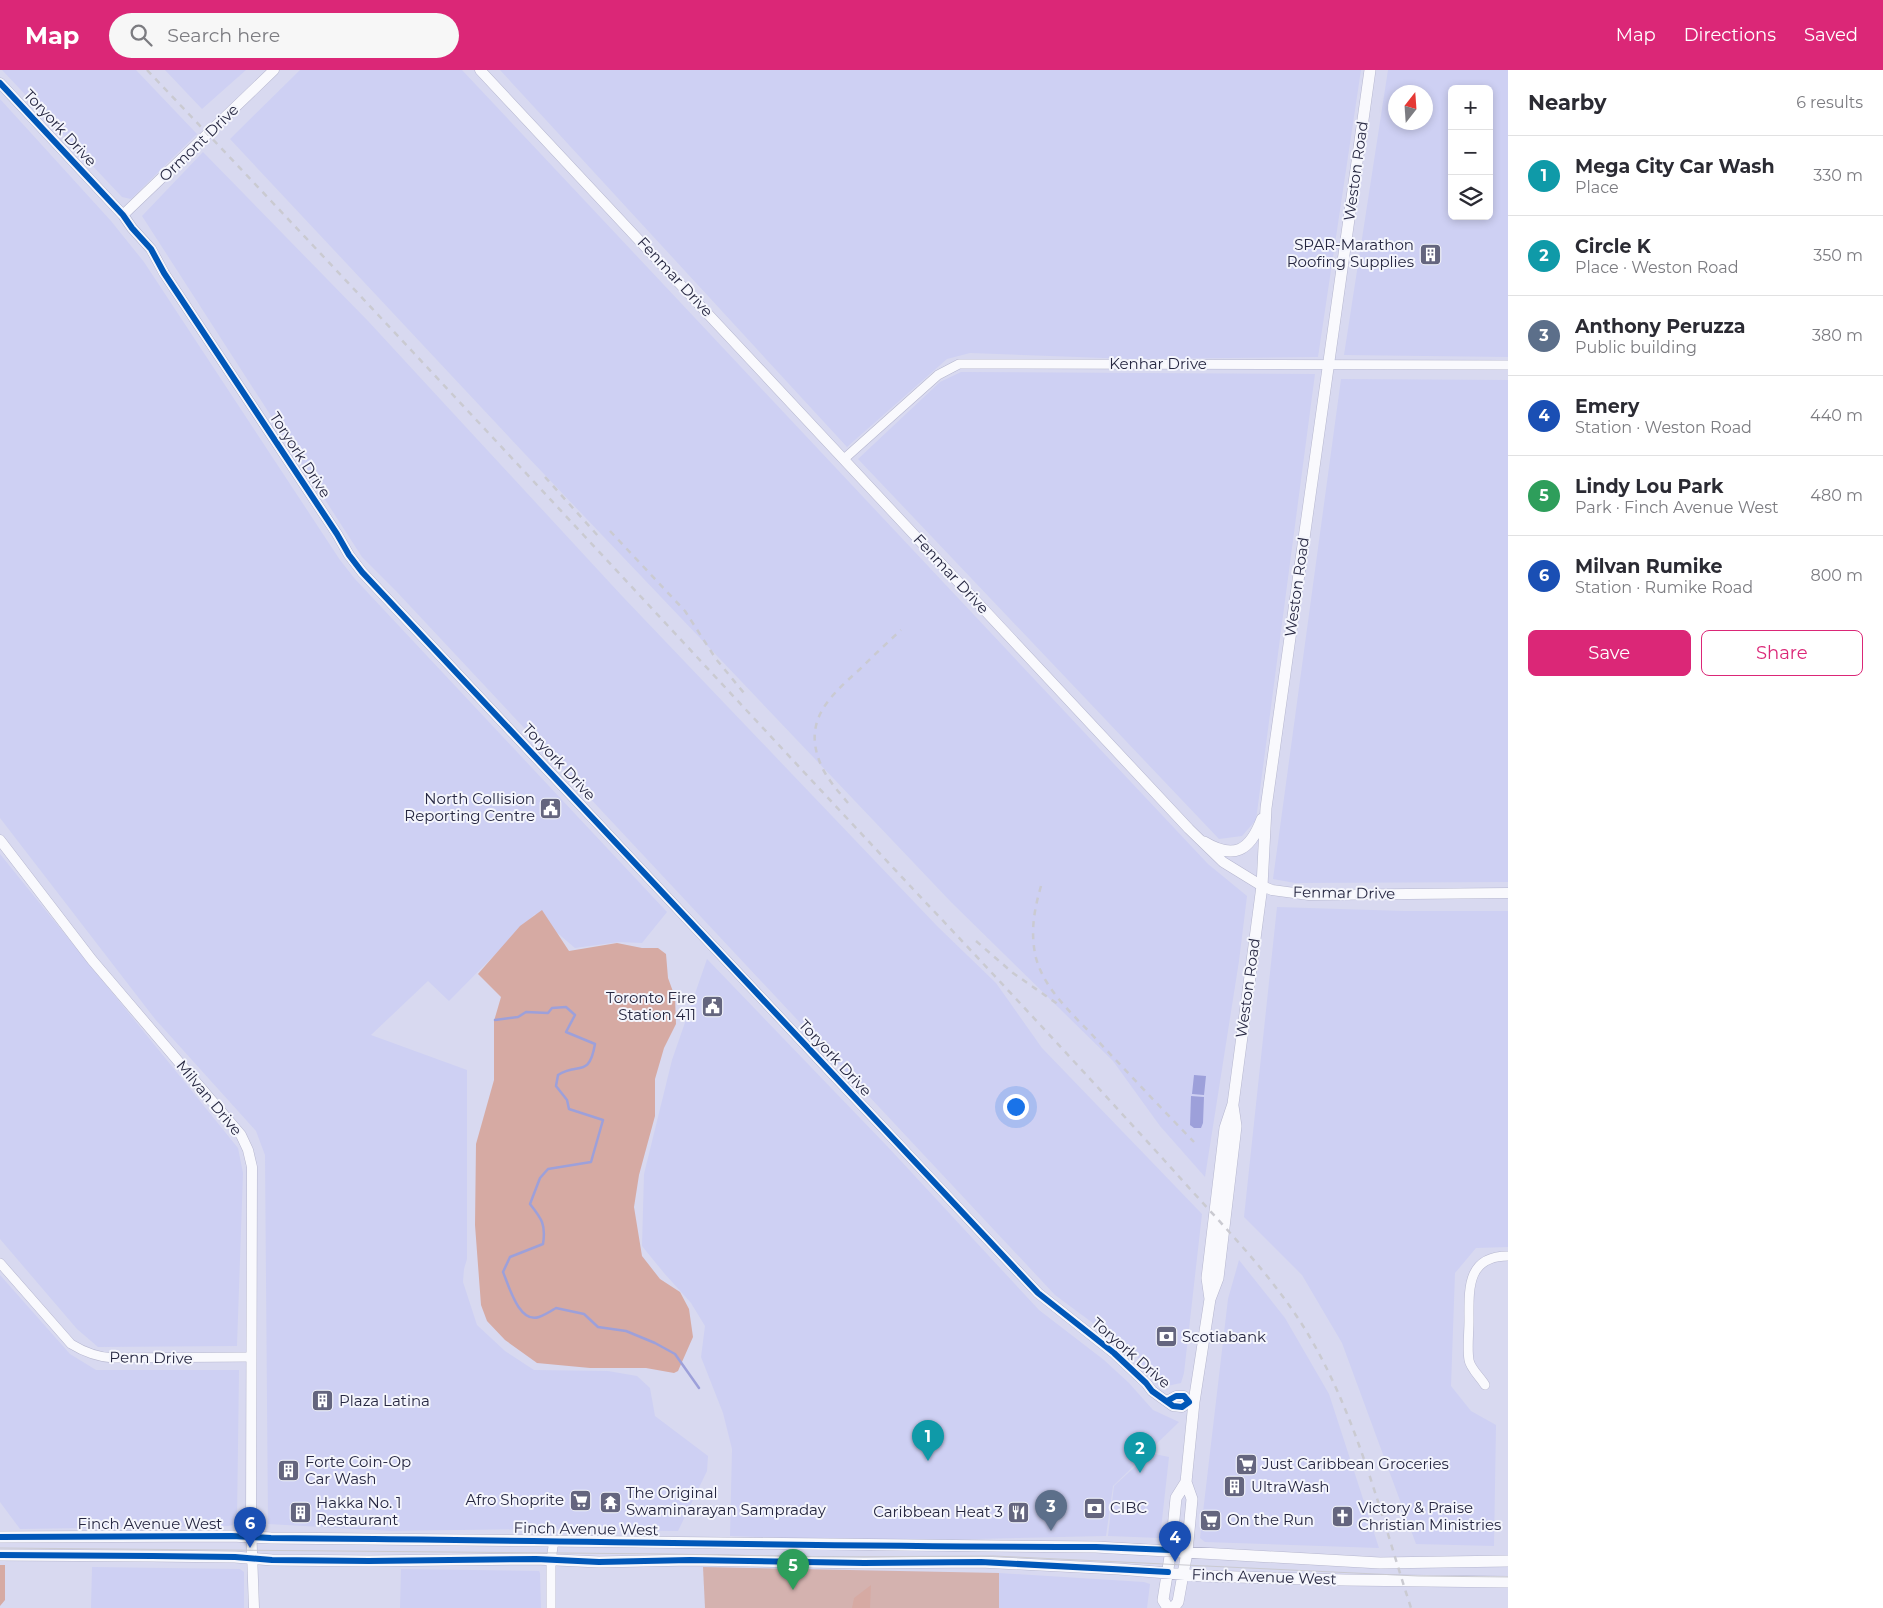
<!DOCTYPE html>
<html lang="en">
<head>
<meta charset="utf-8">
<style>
	:root { --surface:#fff; --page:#f7f7f7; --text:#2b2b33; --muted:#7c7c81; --line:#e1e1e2; --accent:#db2777 }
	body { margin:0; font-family:Montserrat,sans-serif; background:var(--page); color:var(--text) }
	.controls { position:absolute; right:15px; top:15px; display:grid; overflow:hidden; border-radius:8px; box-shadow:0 2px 8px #0003 }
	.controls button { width:45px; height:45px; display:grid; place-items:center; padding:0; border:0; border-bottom:1px solid var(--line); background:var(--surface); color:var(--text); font:25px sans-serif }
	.compass { position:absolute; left:1388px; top:15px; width:45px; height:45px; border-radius:50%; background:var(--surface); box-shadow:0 2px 8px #0003; rotate:17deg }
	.you { position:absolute; left:1015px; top:1036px; width:18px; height:18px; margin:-12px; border:4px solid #fff; border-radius:50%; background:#1a73e8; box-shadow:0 0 0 8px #1a73e833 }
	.badge { display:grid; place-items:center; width:32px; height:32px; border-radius:50%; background:var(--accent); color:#fff; font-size:16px; font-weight:700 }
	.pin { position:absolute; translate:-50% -41px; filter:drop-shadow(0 1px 2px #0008) }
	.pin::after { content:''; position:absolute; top:26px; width:18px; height:15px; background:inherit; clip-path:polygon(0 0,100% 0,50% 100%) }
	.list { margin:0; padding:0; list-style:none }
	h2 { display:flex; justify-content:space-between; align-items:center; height:65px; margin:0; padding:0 20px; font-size:21px }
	h2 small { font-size:16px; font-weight:400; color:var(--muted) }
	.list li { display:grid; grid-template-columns:32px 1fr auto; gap:15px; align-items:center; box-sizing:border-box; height:80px; padding:0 20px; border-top:1px solid var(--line) }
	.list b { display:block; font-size:19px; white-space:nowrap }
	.list p { margin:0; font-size:16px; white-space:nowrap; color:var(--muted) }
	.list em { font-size:16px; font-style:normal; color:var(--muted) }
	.actions { display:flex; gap:10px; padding:15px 20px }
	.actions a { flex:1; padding:11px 0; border:1px solid var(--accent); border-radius:8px; text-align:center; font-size:18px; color:var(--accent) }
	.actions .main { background:var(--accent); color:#fff }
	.icon { flex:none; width:28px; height:28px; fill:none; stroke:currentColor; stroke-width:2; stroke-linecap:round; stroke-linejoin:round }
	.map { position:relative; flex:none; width:1508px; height:1538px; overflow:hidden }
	header { display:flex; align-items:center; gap:30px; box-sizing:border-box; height:70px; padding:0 25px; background:var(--accent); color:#fff }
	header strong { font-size:24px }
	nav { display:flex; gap:28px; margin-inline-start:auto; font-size:18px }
	.search { width:350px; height:45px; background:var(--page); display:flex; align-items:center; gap:12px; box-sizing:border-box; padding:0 18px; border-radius:28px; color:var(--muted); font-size:19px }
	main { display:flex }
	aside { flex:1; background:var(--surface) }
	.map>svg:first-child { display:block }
</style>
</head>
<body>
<header>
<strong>Map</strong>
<div class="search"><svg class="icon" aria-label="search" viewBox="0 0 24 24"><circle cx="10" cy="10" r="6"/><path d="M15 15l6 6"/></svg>Search here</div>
<nav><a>Map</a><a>Directions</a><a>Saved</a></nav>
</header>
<main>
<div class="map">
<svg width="1508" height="1538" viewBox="0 0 1508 1538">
	<rect width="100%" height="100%" fill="#d8d9f0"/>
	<path fill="#ced0f3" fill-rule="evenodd" d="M2 0H136L197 64 131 129 122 127Z
		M165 0H246L202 39Z
		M300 0H462L1208 794 1247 826 1239 891 1205 1107 1160 1056 1113 991 951 832 524 383 230 69Z
		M500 0H1361L1318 287 1132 289 970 283 947 289 847 377Z
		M1388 0H1508V287L1344 285ZM1452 19H1489V146H1452ZM1396 22H1426V52H1396Z
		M0 29 111 151 144 192 340 490 355 509 667 842 642 873 619 872 575 878 535 844 449 931 428 911 371 965 467 1000V1189L464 1199 463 1212 477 1255 505 1281 534 1300 608 1301 637 1306 650 1318 655 1346 708 1386 707 1401 678 1461 536 1459 391 1461 268 1454 265 1085 256 1061 155 949 0 748Z
		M203 82 368 251 623 527 938 857 996 913 1042 978 1202 1144 1184 1303 1181 1313 1167 1316 1149 1305 1136 1285 1055 1225 396 521 362 487 142 146Z
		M961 302 1315 304 1256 750 1242 766 1219 769 858 389 940 312Z
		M1341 309 1508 310V812L1295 813 1273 809Z
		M0 784 238 1078 243 1103 237 1276 98 1277 77 1259 0 1169Z
		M1277 837 1404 841H1508V1177L1476 1178 1455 1203 1451 1316 1471 1341 1496 1355 1494 1476 1416 1474 1342 1273 1302 1205 1244 1147Z
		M707 889 887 1076 1039 1240 1104 1290 1129 1313 1153 1340 1179 1352 1113 1416 1106 1466 932 1470 911 1473 730 1466 732 1379 723 1343 701 1287 705 1256 691 1233 664 1203 642 1176 644 1104 672 990Z
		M1239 1190 1285 1248 1329 1324 1379 1478 1205 1472 1200 1468 1228 1229Z
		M0 1205 70 1284 96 1300H239L237 1450 233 1455 228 1456 20 1459 0 1432Z
		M1150 1383 1169 1387 1160 1468 1108 1466 1114 1416Z
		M92 1497 240 1499 244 1502V1538H91Z
		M401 1499 539 1501 540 1503 541 1538H400Z
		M999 1503 1144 1512 1150 1514 1147 1538H999Z"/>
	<path fill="#d4b2af" d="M703 1497 999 1503V1538H705Z"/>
	<path fill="#d6aaa3" d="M542 840 569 881 617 873 642 878H658L666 884 668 908 675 927 676 954 664 978 655 1009V1046L639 1105 634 1137 642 1186 660 1209 680 1222 689 1239 693 1267 678 1301 674 1303 646 1298H590L537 1293 505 1270 487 1251 481 1235 475 1155 476 1074 494 1010V951L501 927 478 904 520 856Z
		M0 1495H5V1530L0 1536Z
		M871 1515 870 1538H852L854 1528Z"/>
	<path fill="#9da0da" d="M1194 1005 1206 1006 1204 1025 1192 1024Z
		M1191 1026 1204 1027 1203 1053 1201 1058H1194L1190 1055Z"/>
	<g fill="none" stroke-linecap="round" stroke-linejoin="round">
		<path stroke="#9da0da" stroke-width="2.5" d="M495 950 518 947 526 942 548 943 552 938 566 937 575 945 566 962 595 974C589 1009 578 992 558 1005L556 1016 567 1030 569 1039 603 1050 591 1092 548 1099 540 1108 530 1134C542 1149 546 1155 543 1174L510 1187 503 1202C509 1216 519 1254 539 1247 545 1245 551 1241 556 1238L584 1244 598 1257 626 1261 655 1273 675 1284 699 1318"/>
		<defs>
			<path id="minor" d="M844 389 938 305 959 294 1508 295
				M0 1193 71 1274C84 1282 97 1287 113 1288L251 1287
				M1485 1315C1481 1308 1470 1298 1469 1290 1467 1278 1469 1263 1469 1251 1469 1220 1466 1186 1508 1186
				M551 1538V1490L554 1470"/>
			<path id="tertiary" d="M480 0 1189 759 1223 792 1262 816 1272 820 1309 825 1508 823
				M0 13 123 145 132 158 151 179 164 203 337 464 349 485 362 502 1038 1223 1114 1283 1146 1313 1152 1321 1173 1336 1182 1337 1189 1332 1184 1326H1176L1167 1331
				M123 145 274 0
				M0 770 92 890 241 1065 248 1080 252 1097 251 1455 254 1538"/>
			<path id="secondary" d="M1204 772C1234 790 1250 781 1262 749
				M1210 1229 1207 1208 1225 1058 1233 1034 1262 816 1266 738 1370 0
				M0 1467 232 1466 271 1468 1096 1477 1380 1493 1508 1491
				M0 1485 152 1486 235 1487 272 1490 369 1491 536 1489 599 1492 690 1490 864 1493 981 1492 1119 1499 1203 1506 1345 1510 1508 1512
				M1168 1538 1163 1530 1171 1480 1176 1428 1186 1412
				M1173 1538 1178 1532 1187 1482 1192 1429 1186 1412 1194 1332 1210 1229 1218 1208 1236 1056 1233 1036"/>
		</defs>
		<use href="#minor" stroke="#b6b7cf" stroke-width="10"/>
		<use href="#tertiary" stroke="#b6b7cf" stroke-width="11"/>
		<use href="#secondary" stroke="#b6b7cf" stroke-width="12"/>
		<use href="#minor" stroke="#f9f9fd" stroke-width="9"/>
		<use href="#tertiary" stroke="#f9f9fd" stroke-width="10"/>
		<use href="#secondary" stroke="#f9f9fd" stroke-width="11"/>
		<path stroke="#cacad1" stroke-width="1" d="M0 1478 670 1484 818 1487 994 1486 1418 1506 1508 1507"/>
		<path stroke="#cacad1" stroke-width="2.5" stroke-dasharray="6 6" stroke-linecap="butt" d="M147 0C405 271 658 546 913 819 1001 912 1088 1006 1174 1101 1220 1153 1272 1204 1308 1264 1358 1348 1381 1446 1411 1538
			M545 407 599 467
			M610 461 685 541 716 589 744 623
			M848 733C838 721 827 709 821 695 802 651 829 627 859 600 873 586 887 573 901 560
			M1041 816C1034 840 1030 863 1036 888 1045 921 1074 945 1097 970 1129 1004 1161 1038 1194 1072
			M976 871 1013 903 1059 935"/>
		<defs>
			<path id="cycleway" d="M0 13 123 145 132 158 151 179 164 203 337 464 349 485 362 502 1038 1223 1114 1283 1146 1313 1152 1321 1173 1336 1182 1337 1189 1332 1184 1326H1176L1167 1331
				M0 1467 232 1466 271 1468C546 1470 821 1477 1096 1477L1171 1480
				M0 1485 152 1486 235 1487 272 1490 369 1491 536 1489 599 1492 690 1490 864 1493 981 1492 1168 1502"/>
		</defs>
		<use href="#cycleway" stroke="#f4f5fc" stroke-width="9"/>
		<use href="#cycleway" stroke="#0057b8" stroke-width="6"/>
	</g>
	<defs>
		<symbol id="building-square" viewBox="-11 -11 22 22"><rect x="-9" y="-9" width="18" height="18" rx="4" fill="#64657e" stroke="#f4f5fc"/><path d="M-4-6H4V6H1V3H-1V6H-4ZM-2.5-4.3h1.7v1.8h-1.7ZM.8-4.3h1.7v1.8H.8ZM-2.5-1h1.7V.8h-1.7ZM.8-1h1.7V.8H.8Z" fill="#fff"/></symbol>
		<symbol id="civic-square" viewBox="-11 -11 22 22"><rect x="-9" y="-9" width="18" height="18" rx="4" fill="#64657e" stroke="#f4f5fc"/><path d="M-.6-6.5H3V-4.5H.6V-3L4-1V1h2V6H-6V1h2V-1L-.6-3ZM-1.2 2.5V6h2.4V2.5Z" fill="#fff"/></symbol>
		<symbol id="bank-square" viewBox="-11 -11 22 22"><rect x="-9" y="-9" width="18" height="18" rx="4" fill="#64657e" stroke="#f4f5fc"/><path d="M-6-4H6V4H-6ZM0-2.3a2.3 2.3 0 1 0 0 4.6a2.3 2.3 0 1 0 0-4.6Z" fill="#fff"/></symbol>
		<symbol id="supermarket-square" viewBox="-11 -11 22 22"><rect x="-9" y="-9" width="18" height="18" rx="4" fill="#64657e" stroke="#f4f5fc"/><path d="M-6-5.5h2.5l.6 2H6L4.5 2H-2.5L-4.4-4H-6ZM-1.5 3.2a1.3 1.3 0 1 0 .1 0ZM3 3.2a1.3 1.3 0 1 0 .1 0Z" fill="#fff"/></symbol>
		<symbol id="temple-square" viewBox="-11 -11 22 22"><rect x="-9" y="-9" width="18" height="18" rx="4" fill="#64657e" stroke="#f4f5fc"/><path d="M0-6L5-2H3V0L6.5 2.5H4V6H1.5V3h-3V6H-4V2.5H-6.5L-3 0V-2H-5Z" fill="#fff"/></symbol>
		<symbol id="restaurant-square" viewBox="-11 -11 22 22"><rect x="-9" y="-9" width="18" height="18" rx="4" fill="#64657e" stroke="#f4f5fc"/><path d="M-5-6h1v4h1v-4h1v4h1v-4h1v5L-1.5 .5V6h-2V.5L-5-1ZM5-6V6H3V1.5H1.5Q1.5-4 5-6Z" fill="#fff"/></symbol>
		<symbol id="church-square" viewBox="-11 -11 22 22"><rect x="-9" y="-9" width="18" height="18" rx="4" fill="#64657e" stroke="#f4f5fc"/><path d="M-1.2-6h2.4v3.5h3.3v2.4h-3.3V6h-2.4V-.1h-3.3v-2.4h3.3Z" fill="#fff"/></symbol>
	</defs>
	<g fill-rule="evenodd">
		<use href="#building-square" x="1418" y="172" width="25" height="25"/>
		<use href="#civic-square" x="538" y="726" width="25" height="25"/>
		<use href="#civic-square" x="700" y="924" width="25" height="25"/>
		<use href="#bank-square" x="1154" y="1254" width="25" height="25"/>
		<use href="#building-square" x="310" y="1318" width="25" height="25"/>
		<use href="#supermarket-square" x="1234" y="1382" width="25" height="25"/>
		<use href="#building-square" x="276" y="1388" width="25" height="25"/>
		<use href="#building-square" x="1222" y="1404" width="25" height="25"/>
		<use href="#supermarket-square" x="568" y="1418" width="25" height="25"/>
		<use href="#temple-square" x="598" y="1420" width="25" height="25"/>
		<use href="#bank-square" x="1082" y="1426" width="25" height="25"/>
		<use href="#building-square" x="288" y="1430" width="25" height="25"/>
		<use href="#restaurant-square" x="1006" y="1430" width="25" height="25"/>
		<use href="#church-square" x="1330" y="1434" width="25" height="25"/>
		<use href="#supermarket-square" x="1198" y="1438" width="25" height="25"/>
	</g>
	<g text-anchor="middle" stroke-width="4" stroke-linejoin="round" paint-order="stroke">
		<g font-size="15" fill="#262741" stroke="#f4f5fc">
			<text transform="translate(60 58) rotate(47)" y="5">Toryork Drive</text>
			<text transform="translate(199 73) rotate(-44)" y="5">Ormont Drive</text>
			<text transform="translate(1356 101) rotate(-82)" y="5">Weston Road</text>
			<text transform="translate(675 207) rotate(47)" y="5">Fenmar Drive</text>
			<text x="1158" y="299">Kenhar Drive</text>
			<text transform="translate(300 385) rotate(57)" y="5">Toryork Drive</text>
			<text transform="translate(951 504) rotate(47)" y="5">Fenmar Drive</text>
			<text transform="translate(1297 517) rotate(-82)" y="5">Weston Road</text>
			<text transform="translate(559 692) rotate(47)" y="5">Toryork Drive</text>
			<text transform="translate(1344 823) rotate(1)" y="5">Fenmar Drive</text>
			<text transform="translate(1248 918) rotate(-82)" y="5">Weston Road</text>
			<text transform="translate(835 988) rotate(47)" y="5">Toryork Drive</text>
			<text transform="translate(209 1028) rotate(50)" y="5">Milvan Drive</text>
			<text transform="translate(1131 1283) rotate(41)" y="5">Toryork Drive</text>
			<text transform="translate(151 1288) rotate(1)" y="5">Penn Drive</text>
			<text x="150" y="1459">Finch Avenue West</text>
			<text transform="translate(586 1459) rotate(1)" y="5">Finch Avenue West</text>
			<text transform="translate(1264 1507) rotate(2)" y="5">Finch Avenue West</text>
		</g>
		<g font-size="15" fill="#262741" stroke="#f4f5fc" text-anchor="start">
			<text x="1414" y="180" text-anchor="end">SPAR-Marathon<tspan x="1414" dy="17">Roofing Supplies</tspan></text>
			<text x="535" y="734" text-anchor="end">North Collision<tspan x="535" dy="17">Reporting Centre</tspan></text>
			<text x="696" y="933" text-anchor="end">Toronto Fire<tspan x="696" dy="17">Station 411</tspan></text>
			<text x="1182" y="1272">Scotiabank</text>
			<text x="339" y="1336">Plaza Latina</text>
			<text x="305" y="1397">Forte Coin-Op<tspan x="305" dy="17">Car Wash</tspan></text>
			<text x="1262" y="1399">Just Caribbean Groceries</text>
			<text x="1251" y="1422">UltraWash</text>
			<text x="626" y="1428">The Original<tspan x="626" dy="17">Swaminarayan Sampraday</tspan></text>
			<text x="564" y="1435" text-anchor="end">Afro Shoprite</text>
			<text x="316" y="1438">Hakka No. 1<tspan x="316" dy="17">Restaurant</tspan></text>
			<text x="1110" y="1443">CIBC</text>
			<text x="1358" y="1443">Victory &amp; Praise<tspan x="1358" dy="17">Christian Ministries</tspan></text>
			<text x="1003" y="1447" text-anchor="end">Caribbean Heat 3</text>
			<text x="1227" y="1455">On the Run</text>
		</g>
	</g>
</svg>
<div class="controls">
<button>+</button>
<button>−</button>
<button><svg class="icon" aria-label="layers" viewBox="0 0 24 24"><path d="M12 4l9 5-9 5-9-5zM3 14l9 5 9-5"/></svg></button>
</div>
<svg class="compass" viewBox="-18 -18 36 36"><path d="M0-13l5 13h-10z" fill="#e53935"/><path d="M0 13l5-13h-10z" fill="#7c7c81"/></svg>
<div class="you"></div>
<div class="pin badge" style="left:928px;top:1391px;background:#0f9aa8">1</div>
<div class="pin badge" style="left:1140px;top:1403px;background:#0f9aa8">2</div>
<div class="pin badge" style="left:1051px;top:1461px;background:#5c6f8a">3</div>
<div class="pin badge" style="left:1175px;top:1492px;background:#1a4fb4">4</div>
<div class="pin badge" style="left:793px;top:1520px;background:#2e9e5b">5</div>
<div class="pin badge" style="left:250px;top:1478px;background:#1a4fb4">6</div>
</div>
<aside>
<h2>Nearby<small>6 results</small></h2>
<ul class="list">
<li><span class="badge" style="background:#0f9aa8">1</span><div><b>Mega City Car Wash</b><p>Place</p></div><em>330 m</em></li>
<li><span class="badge" style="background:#0f9aa8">2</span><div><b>Circle K</b><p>Place · Weston Road</p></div><em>350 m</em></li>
<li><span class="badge" style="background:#5c6f8a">3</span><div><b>Anthony Peruzza</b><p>Public building</p></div><em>380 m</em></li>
<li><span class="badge" style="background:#1a4fb4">4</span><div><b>Emery</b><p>Station · Weston Road</p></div><em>440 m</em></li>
<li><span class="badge" style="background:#2e9e5b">5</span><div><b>Lindy Lou Park</b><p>Park · Finch Avenue West</p></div><em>480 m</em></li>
<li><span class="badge" style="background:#1a4fb4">6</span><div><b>Milvan Rumike</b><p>Station · Rumike Road</p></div><em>800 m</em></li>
</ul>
<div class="actions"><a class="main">Save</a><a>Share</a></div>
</aside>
</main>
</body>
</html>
